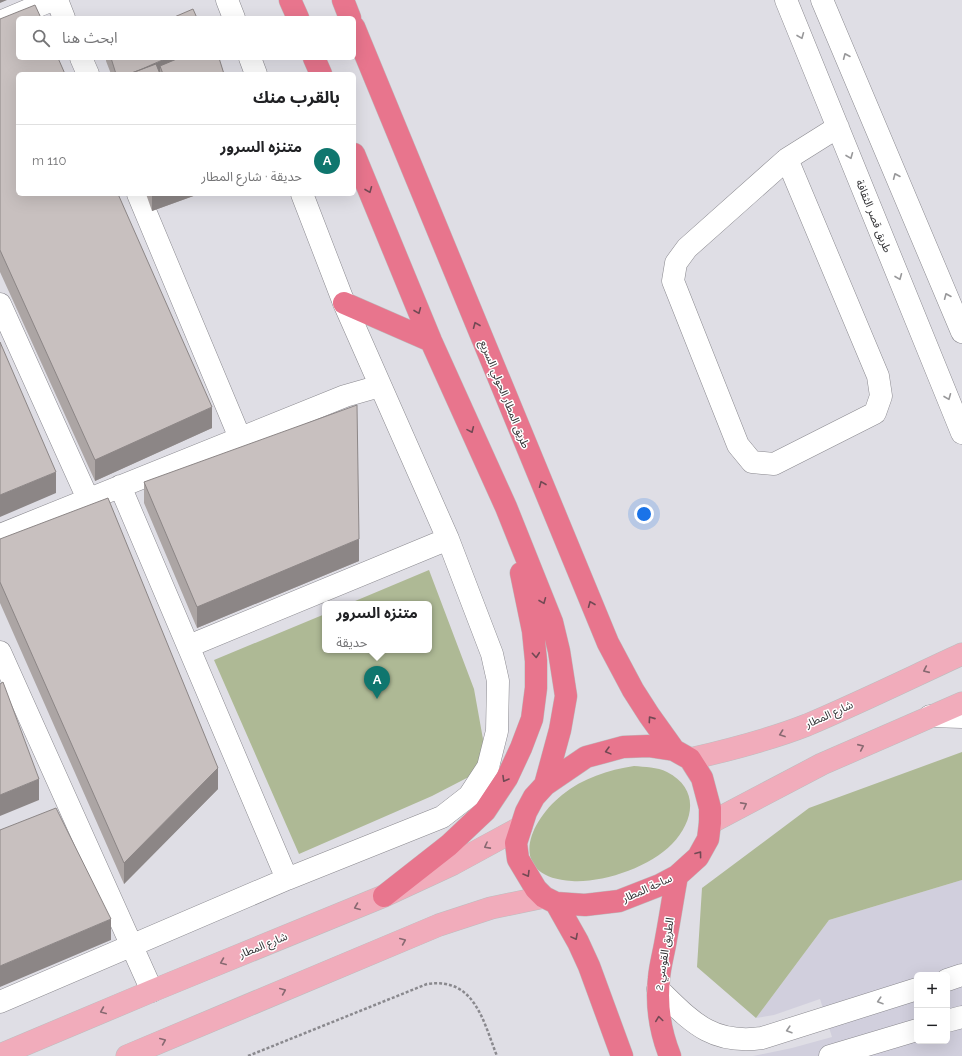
<!DOCTYPE html>
<html lang="ar">
<head>
<meta charset="utf-8">
<style>
	:root { --surface:#fff; --page:#f6f6f6; --text:#202124; --muted:#757577; --line:#e0e0e0; --accent:#0f766e }
	body { margin:0; font-family:Raleway,"Noto Sans Arabic",sans-serif; background:var(--page); color:var(--text); direction:rtl }
	.controls { position:absolute; right:12px; bottom:12px; display:grid; overflow:hidden; border-radius:6px; box-shadow:0 4px 16px #0002 }
	.controls button { width:36px; height:36px; display:grid; place-items:center; padding:0; border:0; border-bottom:1px solid var(--line); background:var(--surface); color:var(--text); font:20px sans-serif }
	.you { position:absolute; left:644px; top:514px; width:14px; height:14px; margin:-10px; border:3px solid #fff; border-radius:50%; background:#1a73e8; box-shadow:0 0 0 6px #1a73e833 }
	.badge { display:grid; place-items:center; width:26px; height:26px; border-radius:50%; background:var(--accent); color:#fff; font-size:13px; font-weight:700 }
	.pin { position:absolute; translate:-50% -33px; filter:drop-shadow(0 1px 2px #0008) }
	.pin::after { content:''; position:absolute; top:21px; width:14px; height:12px; background:inherit; clip-path:polygon(0 0,100% 0,50% 100%) }
	.popup { position:absolute; left:322px; top:601px; width:110px; height:52px; box-sizing:border-box; display:grid; place-content:center; border-radius:6px; background:var(--surface); filter:drop-shadow(0 1px 3px #0005); font-size:13px; white-space:nowrap; color:var(--muted) }
	.popup b { font-size:15px; color:var(--text) }
	.popup::after { content:''; position:absolute; left:50%; top:100%; margin-left:-8px; border:8px solid transparent; border-top-color:var(--surface) }
	.list { margin:0; padding:0; list-style:none }
	h2 { display:flex; justify-content:space-between; align-items:center; height:52px; margin:0; padding:0 16px; font-size:17px }
	h2 small { font-size:13px; font-weight:400; color:var(--muted) }
	.list li { display:grid; grid-template-columns:26px 1fr auto; gap:12px; align-items:center; box-sizing:border-box; height:72px; padding:0 16px; border-top:1px solid var(--line) }
	.list b { display:block; font-size:15px; white-space:nowrap }
	.list p { margin:0; font-size:13px; white-space:nowrap; color:var(--muted) }
	.list em { font-size:13px; font-style:normal; color:var(--muted) }
	.icon { flex:none; width:22px; height:22px; fill:none; stroke:currentColor; stroke-width:2; stroke-linecap:round; stroke-linejoin:round }
	.map { position:relative; flex:none; width:962px; height:1056px; overflow:hidden; direction:ltr }
	.search { position:absolute; background:var(--surface); box-shadow:0 4px 16px #0002; left:16px; top:16px; width:340px; height:44px; display:flex; align-items:center; gap:10px; box-sizing:border-box; padding:0 14px; border-radius:6px; color:var(--muted); font-size:15px }
	.panel { position:absolute; background:var(--surface); box-shadow:0 4px 16px #0002; left:16px; top:72px; width:340px; height:124px; border-radius:6px; direction:rtl }
	.map>svg:first-child { display:block }
</style>
</head>
<body>
<div class="map">
<svg width="962" height="1056" viewBox="0 0 962 1056">
	<rect width="100%" height="100%" fill="#dfdee5"/>
	<path fill="#d1cfdd" fill-rule="evenodd" d="M962 880V1056H753L792 1048 832 1037 820 999 774 1015 756 1018 829 920ZM917 975H947V1041H917Z"/>
	<path fill="#aeb995" d="M429 570 474 689 488 767 432 796 299 854 214 660 325 614V650H429V604H348Z
		M962 752V880L829 920 756 1018 697 967 702 888 809 808Z
		M634 766C645 767 657 767 667 772 700 789 694 821 672 844 650 867 603 883 572 881 508 877 526 824 562 795 583 778 608 770 634 766Z"/>
	<g fill="none" stroke-linecap="round" stroke-linejoin="round">
		<defs>
			<path id="minor" d="M57 0 64 18
				M227 0 234 18
				M786 0 962 433
				M822 0 962 332
				M0 22 52 0
				M81 58 88 74
				M250 58 256 74
				M787 159 878 376 881 396 875 413 774 464 752 462 738 445 673 281 676 263 687 248 787 159 838 127
				M138 194 240 438
				M0 304 88 499
				M120 486 287 879
				M0 535 345 396 380 386
				M189 646 448 539
				M0 652 152 991
				M930 716 962 717
				M947 980 962 975
				M658 989C691 1021 711 1045 762 1038L917 989
				M0 1002 287 879 442 817 469 796 488 767 497 731 498 681 492 654 448 539 344 303 302 194
				M947 1021 962 1017
				M830 1056 917 1030"/>
			<path id="major" d="M690 759C729 750 769 740 807 725 859 703 910 678 962 654
				M710 823 822 764 962 703
				M0 1055 152 991 384 896 453 864 521 827
				M127 1056 439 925 491 908 544 897"/>
			<path id="highway" d="M290 0 298 18
				M343 0 350 18
				M354 27 608 643 633 690 649 715 674 750 690 759 702 778 710 808V823L708 839 698 857 677 876 660 885 619 901 585 905 556 903 544 897 536 889 518 859 516 843 526 812 534 797 545 785 586 757 623 747 648 746 674 750
				M314 58 321 74
				M354 154 431 341 506 507 552 622 559 651 566 696 560 730 545 785
				M344 303 431 341
				M384 896 449 845 485 811 507 778 521 748 532 719 536 688V661L533 631 521 573
				M556 903 578 942 589 966 622 1056
				M670 1056C660 1031 656 1005 659 978 660 965 664 952 666 939 670 918 673 897 677 876"/>
		</defs>
		<use href="#minor" stroke="#8a898f" stroke-width="23"/>
		<use href="#major" stroke="#bdbdbe" stroke-width="23"/>
		<use href="#highway" stroke="#bdbdbe" stroke-width="23"/>
		<path stroke="#8a898e" stroke-width="2.5" stroke-dasharray="3 2" stroke-linecap="butt" d="M248 1056 427 984C475 977 483 1021 497 1056"/>
		<use href="#minor" stroke="#fff" stroke-width="22"/>
		<use href="#major" stroke="#f1acbb" stroke-width="22"/>
		<use href="#highway" stroke="#e8758d" stroke-width="22"/>
	</g>
	<path fill="#aca5a4" d="M0 19 212 428 95 481 0 272Z
		M106 58H111L224 74H111L106 61Z
		M146 194H199L152 211Z
		M144 482 359 561 197 628 144 503Z
		M0 539 218 789 124 884 0 603Z"/>
	<path fill="#8c8686" d="M0 0H7L0 3Z
		M167 58H202L160 66V74H132Z
		M152 194H199L152 211Z
		M212 407V428L95 481V460Z
		M56 472V493L0 517V495Z
		M359 539V561L197 628V607Z
		M218 768V789L124 884V863Z
		M39 779V800L0 816V795Z
		M111 919V940L0 987V966Z"/>
	<path fill="#c8c0bf" stroke="#8c8686" d="M35 5 41 18H18V58H58L65 74H18V194H118L212 407 95 460 0 250V19Z
		M193 9 197 18H172Z
		M111 58H167L142 69 129 74H116Z
		M179 58H219L224 74H163L160 66Z
		M156 64 160 74H129Z
		M0 342 56 472 0 495Z
		M357 405 359 539 197 607 144 482Z
		M108 498 218 768 124 863 0 582V539Z
		M3 682 39 779 0 795V684Z
		M56 808 111 919 0 966V830Z"/>
	<defs><path id="oneway-chevron" d="M-2-3.5L2.5 0L-2 3.5" fill="none" stroke-width="1.6" stroke-linecap="round" stroke-linejoin="round"/></defs>
	<g stroke="#98989a">
		<use href="#oneway-chevron" transform="translate(801 36) rotate(68)"/>
		<use href="#oneway-chevron" transform="translate(846 56) rotate(-113)"/>
		<use href="#oneway-chevron" transform="translate(850 156) rotate(68)"/>
		<use href="#oneway-chevron" transform="translate(896 176) rotate(-113)"/>
		<use href="#oneway-chevron" transform="translate(899 277) rotate(68)"/>
		<use href="#oneway-chevron" transform="translate(947 296) rotate(-113)"/>
		<use href="#oneway-chevron" transform="translate(948 397) rotate(68)"/>
		<use href="#oneway-chevron" transform="translate(880 1001) rotate(162)"/>
		<use href="#oneway-chevron" transform="translate(789 1030) rotate(163)"/>
	</g>
	<g stroke="#724954">
		<use href="#oneway-chevron" transform="translate(369 190) rotate(68)"/>
		<use href="#oneway-chevron" transform="translate(418 311) rotate(68)"/>
		<use href="#oneway-chevron" transform="translate(476 325) rotate(-112)"/>
		<use href="#oneway-chevron" transform="translate(471 430) rotate(66)"/>
		<use href="#oneway-chevron" transform="translate(542 484) rotate(-112)"/>
		<use href="#oneway-chevron" transform="translate(543 601) rotate(68)"/>
		<use href="#oneway-chevron" transform="translate(591 604) rotate(-112)"/>
		<use href="#oneway-chevron" transform="translate(536 655) rotate(85)"/>
		<use href="#oneway-chevron" transform="translate(651 719) rotate(-125)"/>
		<use href="#oneway-chevron" transform="translate(608 751) rotate(165)"/>
		<use href="#oneway-chevron" transform="translate(505 779) rotate(120)"/>
		<use href="#oneway-chevron" transform="translate(699 854) rotate(-53)"/>
		<use href="#oneway-chevron" transform="translate(527 874) rotate(59)"/>
		<use href="#oneway-chevron" transform="translate(575 937) rotate(62)"/>
		<use href="#oneway-chevron" transform="translate(659 1019) rotate(-98)"/>
	</g>
	<g stroke="#886971">
		<use href="#oneway-chevron" transform="translate(926 670) rotate(156)"/>
		<use href="#oneway-chevron" transform="translate(782 734) rotate(160)"/>
		<use href="#oneway-chevron" transform="translate(861 747) rotate(-24)"/>
		<use href="#oneway-chevron" transform="translate(744 805) rotate(-28)"/>
		<use href="#oneway-chevron" transform="translate(487 846) rotate(152)"/>
		<use href="#oneway-chevron" transform="translate(357 907) rotate(158)"/>
		<use href="#oneway-chevron" transform="translate(403 941) rotate(-23)"/>
		<use href="#oneway-chevron" transform="translate(223 962) rotate(158)"/>
		<use href="#oneway-chevron" transform="translate(283 991) rotate(-23)"/>
		<use href="#oneway-chevron" transform="translate(103 1011) rotate(157)"/>
		<use href="#oneway-chevron" transform="translate(163 1041) rotate(-23)"/>
	</g>
	<g text-anchor="middle" stroke-width="3" stroke-linejoin="round" paint-order="stroke">
		<g font-size="11" fill="#323235" stroke="#fff">
			<text transform="translate(874 216) rotate(68)" y="4">طريق قصر الثقافة</text>
			<text transform="translate(505 394) rotate(68)" y="4">طريق المطار الحولي السريع</text>
			<text transform="translate(829 714) rotate(-24)" y="4">شارع المطار</text>
			<text transform="translate(647 888) rotate(-24)" y="4">ساحة المطار</text>
			<text transform="translate(263 945) rotate(-22)" y="4">شارع المطار</text>
			<text transform="translate(664 954) rotate(-81)" y="4">الطريق القوسي 2</text>
		</g>
	</g>
</svg>
<div class="controls">
<button>+</button>
<button>−</button>
</div>
<div class="you"></div>
<div class="pin badge" style="left:377px;top:699px">A</div>
<div class="popup"><b>متنزه السرور</b>حديقة</div>
<div class="search"><svg class="icon" aria-label="search" viewBox="0 0 24 24"><circle cx="10" cy="10" r="6"/><path d="M15 15l6 6"/></svg>ابحث هنا</div>
<section class="panel">
<h2>بالقرب منك<small></small></h2>
<ul class="list">
<li><span class="badge">A</span><div><b>متنزه السرور</b><p>حديقة · شارع المطار</p></div><em>110 m</em></li>
</ul>
</section>
</div>
</body>
</html>
